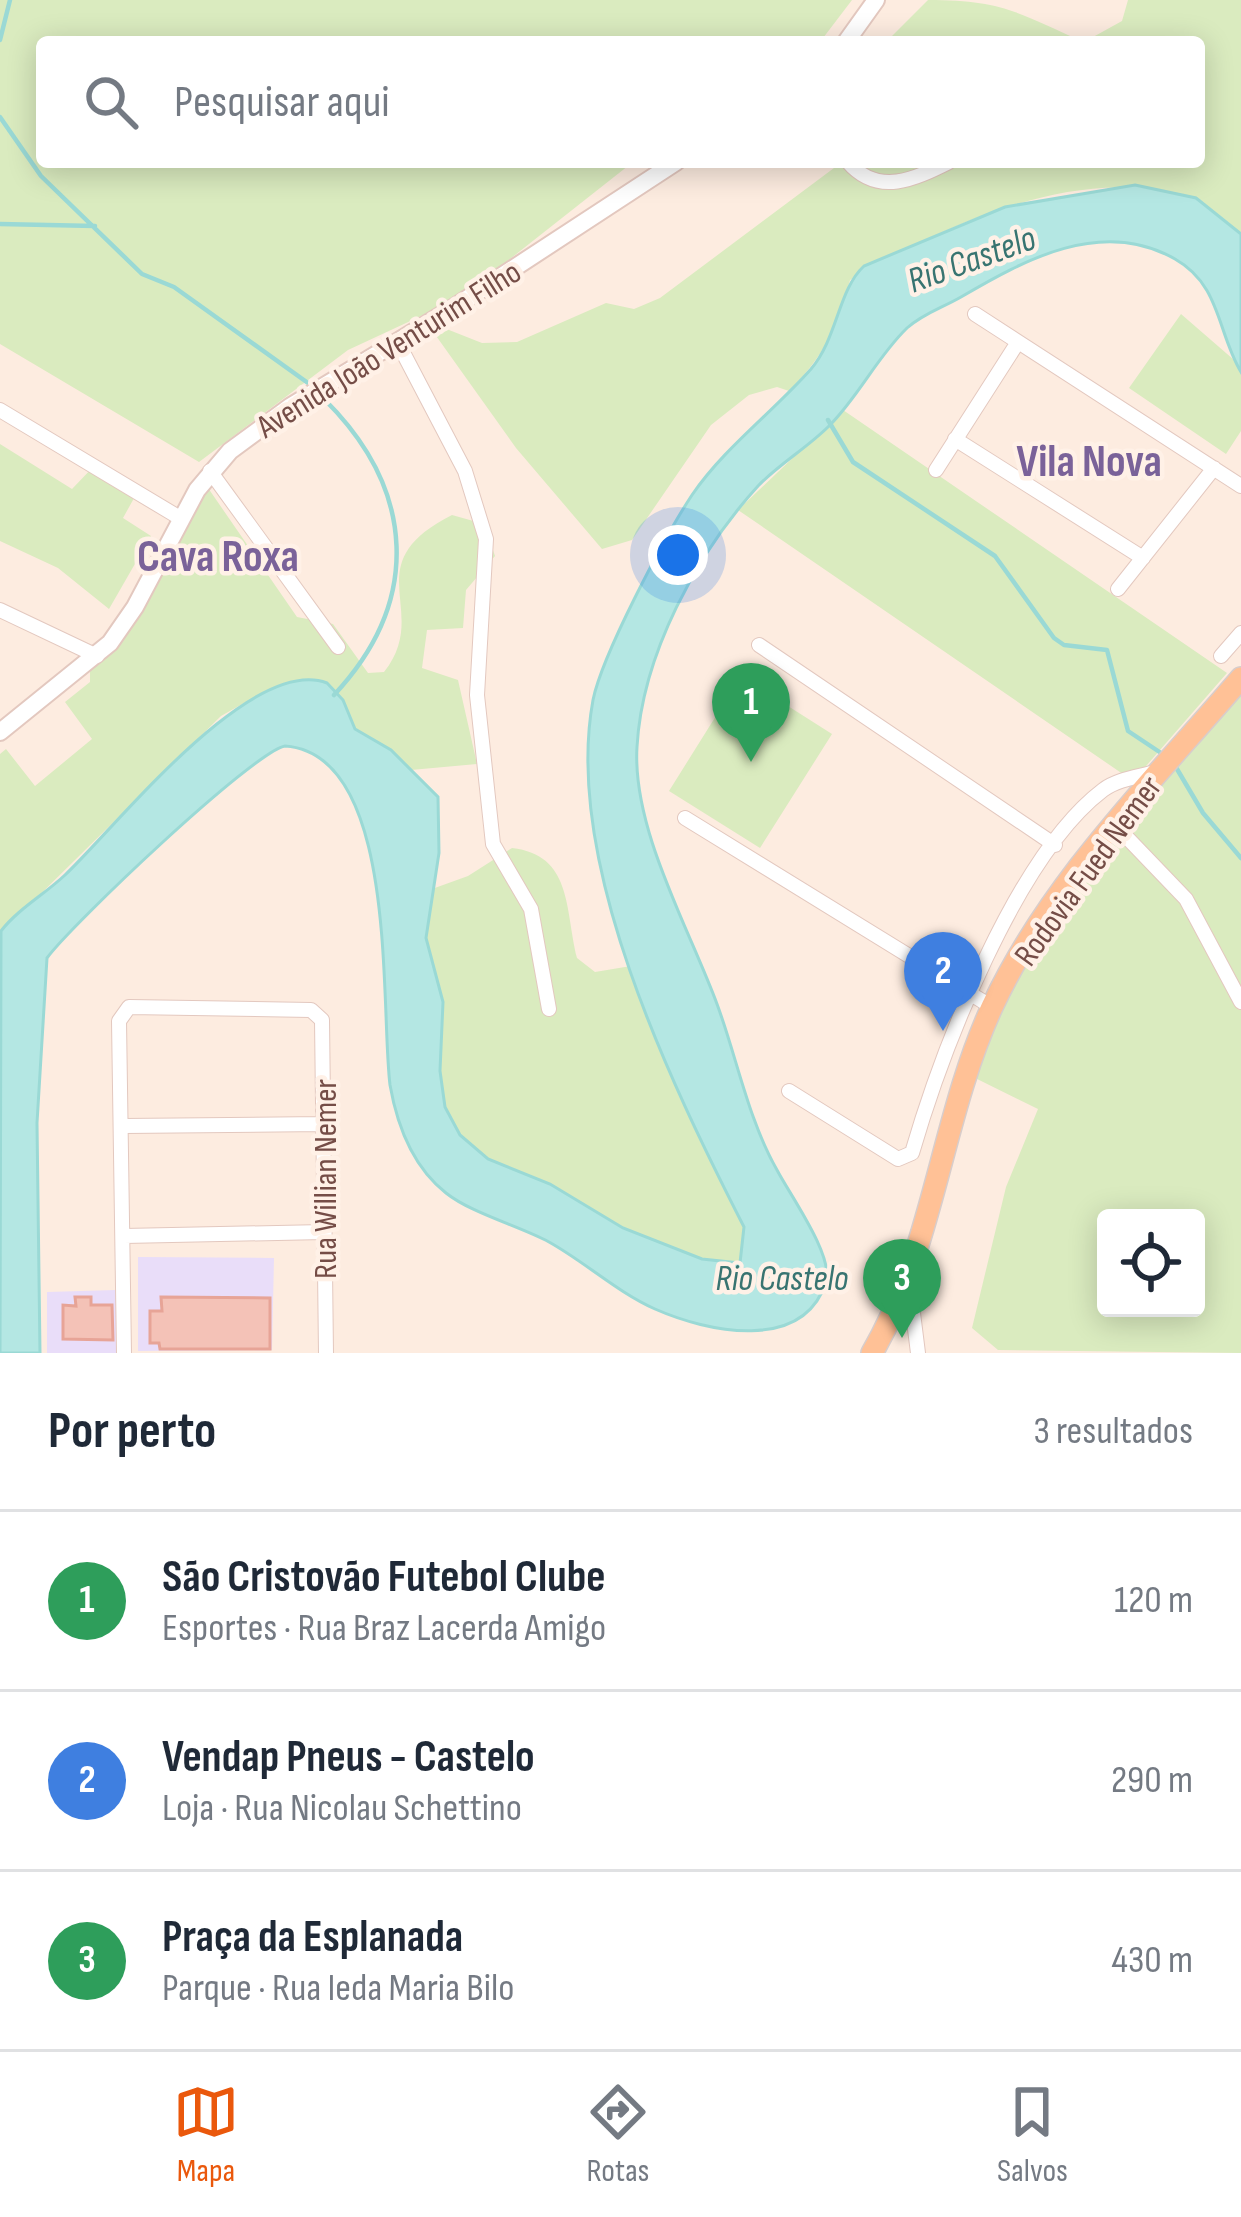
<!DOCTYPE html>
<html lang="pt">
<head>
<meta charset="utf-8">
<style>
	:root { --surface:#fff; --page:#f2f2f3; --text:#1f2937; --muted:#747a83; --line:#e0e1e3; --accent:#ea580c }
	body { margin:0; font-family:"Sofia Sans Condensed",sans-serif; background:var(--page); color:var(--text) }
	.controls { position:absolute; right:36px; bottom:36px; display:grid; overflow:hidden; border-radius:12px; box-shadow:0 6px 30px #0003 }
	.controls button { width:108px; height:108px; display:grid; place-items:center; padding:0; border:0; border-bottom:3px solid var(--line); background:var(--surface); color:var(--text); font:60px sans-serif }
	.you { position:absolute; left:678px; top:555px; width:42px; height:42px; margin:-30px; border:9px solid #fff; border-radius:50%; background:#1a73e8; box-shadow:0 0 0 18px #1a73e833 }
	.badge { display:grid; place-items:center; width:78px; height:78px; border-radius:50%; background:var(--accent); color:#fff; font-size:39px; font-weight:700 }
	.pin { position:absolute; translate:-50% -99px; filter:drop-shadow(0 3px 6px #0008) }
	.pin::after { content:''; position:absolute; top:63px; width:42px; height:36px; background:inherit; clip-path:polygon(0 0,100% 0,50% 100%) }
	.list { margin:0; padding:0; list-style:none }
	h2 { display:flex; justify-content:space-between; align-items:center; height:156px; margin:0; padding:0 48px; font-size:51px }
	h2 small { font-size:39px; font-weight:400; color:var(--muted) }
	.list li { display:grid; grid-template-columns:78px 1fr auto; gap:36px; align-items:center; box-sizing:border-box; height:180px; padding:0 48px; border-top:3px solid var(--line) }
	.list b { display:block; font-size:45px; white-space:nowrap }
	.list p { margin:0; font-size:39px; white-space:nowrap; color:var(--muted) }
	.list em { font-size:39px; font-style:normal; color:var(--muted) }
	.icon { flex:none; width:66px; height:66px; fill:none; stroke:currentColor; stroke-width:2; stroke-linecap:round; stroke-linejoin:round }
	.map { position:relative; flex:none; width:1241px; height:1353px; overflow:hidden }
	.search { position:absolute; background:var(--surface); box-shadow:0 6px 30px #0003; left:36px; right:36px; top:36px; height:132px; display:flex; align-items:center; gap:30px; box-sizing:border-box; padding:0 42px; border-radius:12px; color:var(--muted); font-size:45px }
	.sheet { height:696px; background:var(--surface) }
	nav { display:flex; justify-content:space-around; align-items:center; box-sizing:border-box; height:168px; border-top:3px solid var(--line); background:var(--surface); font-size:33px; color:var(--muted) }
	nav a { display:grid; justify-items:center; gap:6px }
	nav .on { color:var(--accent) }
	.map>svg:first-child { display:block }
</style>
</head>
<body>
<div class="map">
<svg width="1241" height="1353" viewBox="0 0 1241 1353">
	<rect width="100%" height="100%" fill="#fdece0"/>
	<path fill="#e9ddf9" d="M138 1257 274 1258 272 1350 138 1351Z
		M116 1290 118 1353H47V1292Z"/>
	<path fill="#daebbf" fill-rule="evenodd" d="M0 0H852L820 42H42V162H633L496 270 434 310 348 350 199 462 0 344Z
		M928 0C1003 0 1018 13 1084 42L1122 21 1128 0H1241V234C1140 133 954 219 850 280 839 326 823 357 789 391L777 387 749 395 711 425 632 540 602 549 516 448 434 333 444 328 482 343 517 342 606 303 634 309 660 298 834 168V162H1199V42H886Z
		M1181 314 1241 366V431L1226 454 1129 388Z
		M843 410 1227 673 1133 781 738 510Z
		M0 444 72 489 95 465 138 491 123 518 151 536 109 609 58 568 0 541Z
		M206 485 297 617 333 624 368 673 384 672C433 610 353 565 452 515L484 524 495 556 466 590 463 628 427 630 422 668 458 680 477 764 411 770 355 729 343 700 317 679 258 695 221 716 0 934V754L6 749 35 786 92 739 65 702 90 682V663Z
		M741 676 832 734 760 848 669 791Z
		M1241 685V1353L998 1350 972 1328 1006 1187 1038 1109 969 1075 1045 920ZM1106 1218H1196V1308H1106Z
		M512 848C572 855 565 908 577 958L595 972 631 966 744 1227 740 1263 702 1259 623 1228 550 1184 488 1159 460 1135 445 1108 440 1071 443 1001 426 938 432 889 468 876Z"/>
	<path fill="#b4e7e3" stroke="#9ad9d5" stroke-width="3" d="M1135 185 1196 198 1241 234V372C1217 332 1221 285 1175 259 1102 217 1024 260 961 297 942 308 924 313 907 328 877 357 859 396 829 426 807 448 779 464 758 486 697 553 642 655 637 747 632 829 689 928 717 1004 737 1058 748 1119 777 1170 790 1195 834 1256 826 1282 803 1353 707 1332 655 1309 617 1292 585 1262 549 1242 519 1226 471 1213 446 1193 413 1167 397 1125 390 1085 380 1005 399 754 285 746 253 752 70 926 47 958L37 1123 40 1353H0L1 931C18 909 45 894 65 875 116 827 251 654 327 683L343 700 355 729 391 750 438 797 439 853 426 938 443 1002 440 1071 445 1107 460 1135 488 1159 550 1184 623 1228 702 1259 740 1263 744 1227C671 1084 563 862 593 700 602 655 665 536 692 495 724 448 773 412 811 369 838 337 838 290 864 266L1005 207Z"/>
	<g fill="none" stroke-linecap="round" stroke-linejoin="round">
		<path stroke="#9ad9d5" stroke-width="4.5" d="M0 40 10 0
			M0 117 41 176 142 274 174 287 308 383
			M0 224 95 226
			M324 399C416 490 422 601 334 695
			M828 420 853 462 995 556 1054 638 1064 645 1107 650 1128 731 1161 753
			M1177 769 1203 813 1241 858"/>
	</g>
	<path fill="#f4c2b7" stroke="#e7a497" stroke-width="3" d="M75 1297H91V1305H112L113 1340 63 1339V1305L76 1306Z
		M161 1297 270 1298V1349H160L159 1343H150V1311H162Z"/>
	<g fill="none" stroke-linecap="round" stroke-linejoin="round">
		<defs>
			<path id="minor" d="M848 162C878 197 915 179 949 162
				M975 314 1241 486
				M398 343 465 471 486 539 477 695 493 844 531 909 549 1009
				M0 410 180 518
				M955 439 1143 558
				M936 470 1018 342
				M210 471 338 647
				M1118 589 1214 468
				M0 610 97 656
				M759 645 1055 845
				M1221 656 1241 633
				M685 818 992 1007
				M1115 825 1186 899 1241 1002
				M789 1091 898 1159 912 1153C942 1050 1016 856 1103 790 1118 779 1138 777 1155 772
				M124 1126 323 1124
				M124 1236 324 1232
				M909 1281 918 1353
				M124 1353 119 1021 129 1007 311 1010 322 1020 326 1353"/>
			<path id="tertiary" d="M846 42 876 0
				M0 732 110 643 135 607 197 490 230 451 291 406 453 308 676 162"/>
			<path id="primary" d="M872 1353C934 1247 941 1118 992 1007 1050 882 1153 781 1241 678"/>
		</defs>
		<use href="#minor" stroke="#e3c8bf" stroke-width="16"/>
		<use href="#tertiary" stroke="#e3c8bf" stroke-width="20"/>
		<use href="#primary" stroke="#d8cdcb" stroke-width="24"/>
		<use href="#minor" stroke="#fff" stroke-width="14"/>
		<use href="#tertiary" stroke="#fff" stroke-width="16"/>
		<use href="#primary" stroke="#ffc196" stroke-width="21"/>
	</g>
	<g text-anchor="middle" stroke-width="9" stroke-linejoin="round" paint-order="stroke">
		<g font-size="33" fill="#754d47" stroke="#fff1e7">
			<text transform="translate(388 348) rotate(-32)" y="12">Avenida João Venturim Filho</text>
			<text transform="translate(1087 870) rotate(-54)" y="12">Rodovia Fued Nemer</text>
			<text transform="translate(324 1179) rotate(-90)" y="12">Rua Willian Nemer</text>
		</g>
		<g font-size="36" font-style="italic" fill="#387471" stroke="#fff1e7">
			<text transform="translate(971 258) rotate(-20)" y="13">Rio Castelo</text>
			<text x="782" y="1290">Rio Castelo</text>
		</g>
		<g font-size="45" font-weight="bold" fill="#7a6299" stroke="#fff1e7">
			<text x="1089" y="476">Vila Nova</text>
			<text x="218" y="571">Cava Roxa</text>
		</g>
	</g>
</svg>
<div class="controls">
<button><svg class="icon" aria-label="locate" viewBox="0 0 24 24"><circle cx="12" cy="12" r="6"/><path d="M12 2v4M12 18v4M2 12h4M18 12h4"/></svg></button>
</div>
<div class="you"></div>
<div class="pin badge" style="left:751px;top:762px;background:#2e9e5b">1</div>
<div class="pin badge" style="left:943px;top:1031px;background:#3f7fe0">2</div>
<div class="pin badge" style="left:902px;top:1338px;background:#2e9e5b">3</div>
<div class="search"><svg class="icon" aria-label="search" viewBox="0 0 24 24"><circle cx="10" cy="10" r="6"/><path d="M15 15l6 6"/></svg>Pesquisar aqui</div>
</div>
<section class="sheet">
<h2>Por perto<small>3 resultados</small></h2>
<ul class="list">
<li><span class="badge" style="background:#2e9e5b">1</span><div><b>São Cristovão Futebol Clube</b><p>Esportes · Rua Braz Lacerda Amigo</p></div><em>120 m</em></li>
<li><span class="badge" style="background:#3f7fe0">2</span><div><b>Vendap Pneus - Castelo</b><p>Loja · Rua Nicolau Schettino</p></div><em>290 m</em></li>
<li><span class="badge" style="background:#2e9e5b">3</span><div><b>Praça da Esplanada</b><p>Parque · Rua Ieda Maria Bilo</p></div><em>430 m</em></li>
</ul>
</section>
<nav>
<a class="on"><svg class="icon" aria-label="map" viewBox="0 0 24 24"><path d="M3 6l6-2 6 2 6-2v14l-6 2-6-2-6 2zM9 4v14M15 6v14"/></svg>Mapa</a>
<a><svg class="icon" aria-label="directions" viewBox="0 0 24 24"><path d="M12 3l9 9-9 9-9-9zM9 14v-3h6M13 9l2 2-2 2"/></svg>Rotas</a>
<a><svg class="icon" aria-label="saved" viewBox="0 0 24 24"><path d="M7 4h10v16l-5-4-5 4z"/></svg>Salvos</a>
</nav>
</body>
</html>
